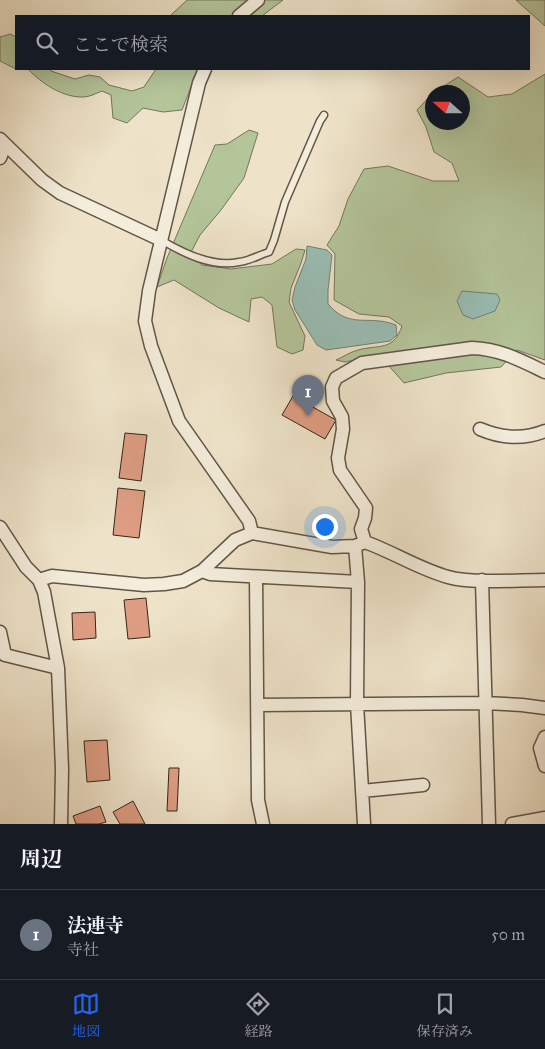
<!DOCTYPE html>
<html lang="ja">
<head>
<meta charset="utf-8">
<style>
	:root { --surface:#171b24; --page:#20242c; --text:#f1f3f6; --muted:#9ea1a6; --line:#363941; --accent:#2563eb }
	body { margin:0; font-family:"IM FELL Great Primer","Noto Serif JP",serif; background:var(--page); color:var(--text) }
	.compass { position:absolute; left:425px; top:85px; width:45px; height:45px; border-radius:50%; background:var(--surface); box-shadow:0 5px 20px #0002; rotate:291deg }
	.you { position:absolute; left:324px; top:526px; width:18px; height:18px; margin:-12px; border:4px solid #fff; border-radius:50%; background:#1a73e8; box-shadow:0 0 0 8px #1a73e833 }
	.badge { display:grid; place-items:center; width:32px; height:32px; border-radius:50%; background:var(--accent); color:#fff; font-size:16px; font-weight:700 }
	.pin { position:absolute; translate:-50% -41px; filter:drop-shadow(0 1px 2px #0008) }
	.pin::after { content:''; position:absolute; top:26px; width:18px; height:15px; background:inherit; clip-path:polygon(0 0,100% 0,50% 100%) }
	.list { margin:0; padding:0; list-style:none }
	h2 { display:flex; justify-content:space-between; align-items:center; height:65px; margin:0; padding:0 20px; font-size:21px }
	h2 small { font-size:16px; font-weight:400; color:var(--muted) }
	.list li { display:grid; grid-template-columns:32px 1fr auto; gap:15px; align-items:center; box-sizing:border-box; height:90px; padding:0 20px; border-top:1px solid var(--line) }
	.list b { display:block; font-size:19px; white-space:nowrap }
	.list p { margin:0; font-size:16px; white-space:nowrap; color:var(--muted) }
	.list em { font-size:16px; font-style:normal; color:var(--muted) }
	.icon { flex:none; width:28px; height:28px; fill:none; stroke:currentColor; stroke-width:2; stroke-linecap:round; stroke-linejoin:round }
	.map { position:relative; flex:none; width:545px; height:824px; overflow:hidden }
	.search { position:absolute; background:var(--surface); box-shadow:0 5px 20px #0002; left:15px; right:15px; top:15px; height:55px; display:flex; align-items:center; gap:12px; box-sizing:border-box; padding:0 18px; border-radius:0px; color:var(--muted); font-size:19px }
	.sheet { height:155px; background:var(--surface) }
	nav { display:flex; justify-content:space-around; align-items:center; box-sizing:border-box; height:70px; border-top:1px solid var(--line); background:var(--surface); font-size:14px; color:var(--muted) }
	nav a { display:grid; justify-items:center; gap:2px }
	nav .on { color:var(--accent) }
	.map>svg:first-child { display:block }
</style>
</head>
<body>
<div class="map">
<svg width="545" height="824" viewBox="0 0 545 824">
	<rect width="100%" height="100%" fill="#eee3c9"/>
	<filter id="stains"><feTurbulence type="fractalNoise" baseFrequency=".004" numOctaves="4"/><feColorMatrix values="0 0 0 0 .2 0 0 0 0 .09 0 0 0 0 .02 0 0 0 .5 -.17"/></filter>
	<radialGradient id="worn" r=".72"><stop offset=".6" stop-color="#630" stop-opacity="0"/><stop offset="1" stop-color="#630" stop-opacity=".3"/></radialGradient>
	<path fill="#b4c59a" stroke="#74765c" d="M187 0H283L262 16H170Z
		M516 0H545V26Z
		M10 34 16 37V69L0 61V37Z
		M23 69H50L51 71 75 79 89 75 100 77 109 85 132 91 144 87 156 69H198L182 110 163 112 143 108 127 123 113 118 111 95 102 91C97 93 89 97 84 97 63 98 41 83 28 69Z
		M545 74V360L517 350 501 367 446 373 404 383 379 355 345 362 336 360C343 357 350 352 358 350 379 344 393 352 402 326L389 317 359 314 334 300 335 254 327 245 339 226 348 199 364 169 388 166 433 181H459L452 163 434 152 426 127 417 110 432 94V122H462V92H435L458 77 488 97 512 94Z
		M249 130 258 133 244 178 221 210 200 235 190 254 202 265 231 269 272 264 296 249 305 250 301 263 291 288 289 302 305 336 303 350 292 354 277 347 272 305 262 297 251 299 249 322 219 308 174 280 157 287 167 258 215 145 227 144Z"/>
	<path fill="#99beb5" stroke="#718178" d="M307 246 327 250 332 255 328 290V304C350 330 368 314 396 325L397 335 390 341 326 350 317 345 295 310 292 300 295 287 306 259Z
		M462 291 497 294 500 300 495 311 473 319 463 315 457 301Z"/>
	<path fill="#de9d83" stroke="#34261d" d="M293 396 336 420 325 439 282 415Z
		M125 433 147 435 141 481 119 478Z
		M118 488 145 491 139 538 113 535Z
		M146 598 150 637 128 639 124 600Z
		M95 612 96 638 73 640 72 613Z
		M107 740 110 780 87 782 84 741Z
		M169 768H179L177 811H167Z
		M133 801 145 824H120L113 812Z
		M100 806 106 822 99 824H76L73 816Z"/>
	<g fill="none" stroke-linecap="round" stroke-linejoin="round">
		<defs>
			<path id="lane" d="M161 240C183 253 213 268 239 262 249 261 259 255 269 252L274 240 285 202 320 121 324 115"/>
			<path id="street" d="M239 16 258 0
				M205 69 199 83 149 291 145 321 151 346 179 421 249 521 252 533
				M0 139 42 180 60 193 161 240
				M0 158 5 145
				M480 429C501 438 523 440 545 431
				M0 527 26 567 39 580 44 592 58 668 62 769 61 824
				M365 542 361 529 365 518 366 508 340 470 338 458 343 429 342 417 333 401 332 387 336 378 362 363 472 348C500 349 520 360 545 372
				M355 546 358 582 357 704 364 824
				M202 571 210 574 358 582
				M256 577 258 800 263 824
				M39 580 52 576 144 585 164 584 183 581 202 571 235 540 252 533 332 547 355 546 365 542C393 552 419 569 448 577 473 584 517 580 545 580
				M482 580 489 824
				M0 632 5 655 58 668
				M258 705 485 703 522 705 545 708
				M545 737 540 748 545 766
				M362 791 423 785
				M512 824 545 818"/>
		</defs>
		<use href="#lane" stroke="#625548" stroke-width="9"/>
		<use href="#street" stroke="#625548" stroke-width="15"/>
		<use href="#lane" stroke="#f4eddc" stroke-width="6"/>
		<use href="#street" stroke="#f4eddc" stroke-width="12"/>
	</g>
	<rect width="100%" height="100%" filter="url(#stains)"/>
	<rect width="100%" height="100%" fill="url(#worn)"/>
</svg>
<svg class="compass" viewBox="-18 -18 36 36"><path d="M0-13l5 13h-10z" fill="#e53935"/><path d="M0 13l5-13h-10z" fill="#9ea1a6"/></svg>
<div class="you"></div>
<div class="pin badge" style="left:308px;top:416px;background:#6b7280">1</div>
<div class="search"><svg class="icon" aria-label="search" viewBox="0 0 24 24"><circle cx="10" cy="10" r="6"/><path d="M15 15l6 6"/></svg>ここで検索</div>
</div>
<section class="sheet">
<h2>周辺<small></small></h2>
<ul class="list">
<li><span class="badge" style="background:#6b7280">1</span><div><b>法連寺</b><p>寺社</p></div><em>50 m</em></li>
</ul>
</section>
<nav>
<a class="on"><svg class="icon" aria-label="map" viewBox="0 0 24 24"><path d="M3 6l6-2 6 2 6-2v14l-6 2-6-2-6 2zM9 4v14M15 6v14"/></svg>地図</a>
<a><svg class="icon" aria-label="directions" viewBox="0 0 24 24"><path d="M12 3l9 9-9 9-9-9zM9 14v-3h6M13 9l2 2-2 2"/></svg>経路</a>
<a><svg class="icon" aria-label="saved" viewBox="0 0 24 24"><path d="M7 4h10v16l-5-4-5 4z"/></svg>保存済み</a>
</nav>
</body>
</html>
